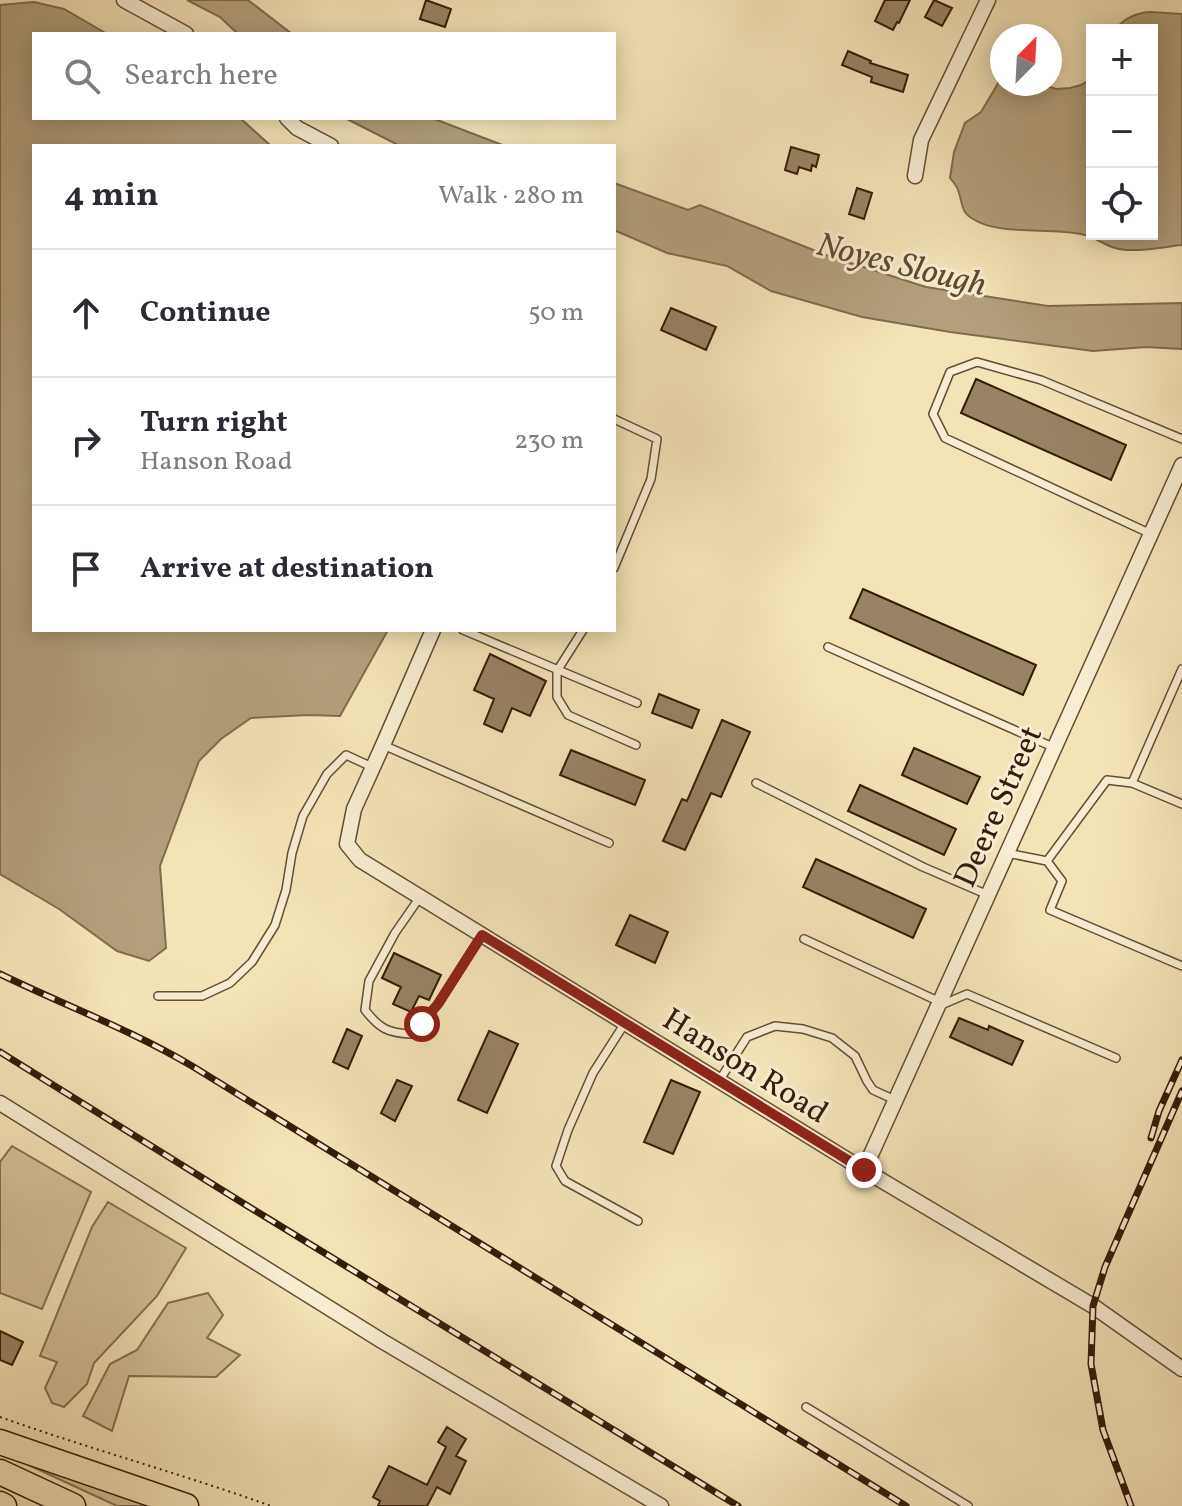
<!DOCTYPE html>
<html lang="en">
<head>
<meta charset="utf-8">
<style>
	:root { --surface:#fff; --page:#f7f7f7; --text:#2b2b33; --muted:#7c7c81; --line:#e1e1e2 }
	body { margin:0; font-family:Vollkorn,serif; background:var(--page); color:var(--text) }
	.controls { position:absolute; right:24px; top:24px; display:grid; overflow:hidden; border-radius:0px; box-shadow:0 4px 20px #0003 }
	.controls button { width:72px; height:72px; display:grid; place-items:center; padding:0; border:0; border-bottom:2px solid var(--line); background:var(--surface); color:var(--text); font:40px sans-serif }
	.compass { position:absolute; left:990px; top:24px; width:72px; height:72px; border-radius:50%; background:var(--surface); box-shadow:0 4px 20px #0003; rotate:24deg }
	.stop { position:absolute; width:24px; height:24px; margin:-18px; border:6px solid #8f2418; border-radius:50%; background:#fff }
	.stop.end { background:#8f2418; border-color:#fff; box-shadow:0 2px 8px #0008 }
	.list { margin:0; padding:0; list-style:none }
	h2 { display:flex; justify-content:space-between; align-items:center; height:104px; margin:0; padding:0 32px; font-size:34px }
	h2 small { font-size:26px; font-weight:400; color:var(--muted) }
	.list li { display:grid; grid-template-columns:52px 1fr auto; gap:24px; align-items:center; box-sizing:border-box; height:128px; padding:0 32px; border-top:2px solid var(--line) }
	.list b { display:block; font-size:30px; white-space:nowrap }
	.list p { margin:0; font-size:26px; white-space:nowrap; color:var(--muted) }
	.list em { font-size:26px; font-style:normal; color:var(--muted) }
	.icon { flex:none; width:44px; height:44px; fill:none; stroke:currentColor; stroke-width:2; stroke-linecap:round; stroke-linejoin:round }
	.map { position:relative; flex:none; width:1182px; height:1506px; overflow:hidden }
	.search { position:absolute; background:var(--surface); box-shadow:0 4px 20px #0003; left:32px; top:32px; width:584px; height:88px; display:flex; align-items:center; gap:20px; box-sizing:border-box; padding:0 28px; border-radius:0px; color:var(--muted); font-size:30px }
	.panel { position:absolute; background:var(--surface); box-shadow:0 4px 20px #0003; left:32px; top:144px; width:584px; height:488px; border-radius:0px }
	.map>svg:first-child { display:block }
</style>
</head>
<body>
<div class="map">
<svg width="1182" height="1506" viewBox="0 0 1182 1506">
	<rect width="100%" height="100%" fill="#f3e4b6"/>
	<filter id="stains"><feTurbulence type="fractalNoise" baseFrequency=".0025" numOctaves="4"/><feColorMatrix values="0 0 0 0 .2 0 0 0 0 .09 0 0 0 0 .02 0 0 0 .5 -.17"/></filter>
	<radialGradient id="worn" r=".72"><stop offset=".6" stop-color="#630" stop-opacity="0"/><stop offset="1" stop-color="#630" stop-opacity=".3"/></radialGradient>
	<path fill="#d3c298" stroke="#847050" stroke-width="2" d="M12 1146 91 1192 42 1309 0 1293V1162Z
		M108 1202 186 1248 157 1296 94 1363 87 1384 64 1407 52 1403 45 1388 57 1362 40 1356 92 1227Z
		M208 1293 223 1315 207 1338 240 1355 216 1377 129 1376 112 1431 83 1416 110 1364 137 1350 168 1303Z
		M7 1455 163 1506H117Z"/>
	<path fill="#b2a07a" stroke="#806c4c" stroke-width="2" d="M187 0H248L292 34H238L220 17Z
		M34 2 64 9 107 34H34V118H240L271 146H34V630H388L340 716 308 715 251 718 221 739 199 761 160 866 166 948 149 961 117 951 59 909 0 874V5Z
		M1150 12 1182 14V245C1163 247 1146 251 1127 250 1106 249 1098 237 1081 234 1050 227 999 236 973 219 961 212 963 205 959 193 958 187 954 183 950 178L954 152 965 123 981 112 1000 80 1002 79V84H1041L1056 89 1070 88 1081 85 1092 79V234H1152V30H1115C1124 18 1135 13 1150 12Z
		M345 118H432L505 146H400Z
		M614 183 688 210 700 205 826 255 926 287 1048 306 1182 303V349L1146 347 1093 351 950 332 862 317 771 291 727 266 667 253 614 230Z"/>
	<path fill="#978462" stroke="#341d07" stroke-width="2" d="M426 0 451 9 445 27 420 19Z
		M885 0H910L899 23 897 22 893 30 875 21Z
		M934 0 952 8 942 26 925 17Z
		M848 51 871 61 870 63 908 75 903 92 871 82 872 77 842 65Z
		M791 147 819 155 816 167 812 165 811 171 799 167 797 174 785 170Z
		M857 188 872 193 864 219 849 214Z
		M671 308 716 327 706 350 661 330Z
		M976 379 1126 445 1111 480 961 413Z
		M863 589 1036 665 1023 695 850 618Z
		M490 654 546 681 530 716 512 708 502 732 484 724 494 699 474 690Z
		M659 694 699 710 692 728 652 713Z
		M722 720 750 732 721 797 711 793 685 850 663 841 682 799 687 801Z
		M914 748 980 777 967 804 902 775Z
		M571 750 645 780 635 805 560 775Z
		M860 785 956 829 944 855 848 811Z
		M816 859 926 909 913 938 803 887Z
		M630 915 668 932 655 963 616 945Z
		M394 953 441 975 429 1000 419 996 411 1012 393 1004 401 987 382 978Z
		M959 1018 988 1030 989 1026 1023 1041 1012 1065 950 1037Z
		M347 1029 362 1036 348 1069 333 1062Z
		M489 1031 518 1044 487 1113 458 1100Z
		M397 1080 412 1086 395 1121 381 1113Z
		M671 1080 700 1092 673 1154 644 1142Z
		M0 1331 23 1342 12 1365 0 1360Z
		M447 1427 466 1439 456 1456 466 1461 450 1494 437 1487 427 1506H378L380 1501 373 1497 389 1466 427 1485 446 1447 438 1442Z"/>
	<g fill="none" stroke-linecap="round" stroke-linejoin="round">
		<defs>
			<path id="service" d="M614 419 657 439 651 479 614 568
				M1151 534 945 438 933 414 950 372 977 362 1041 380 1182 439
				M463 630 637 703
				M583 630 557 671V697L568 715 636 745
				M828 647 1055 748
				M383 745 609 843
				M756 783 923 867 988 895
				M1132 783 1182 669
				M1007 853 1047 861 1107 780 1132 783 1182 804
				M1047 861 1062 881 1050 910 1182 966
				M420 897 395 933 369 981 365 1010C380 1029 388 1033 411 1034L438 1004 482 935
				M804 939 940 1002
				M158 996H202L230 983 252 962 275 925 286 890 292 853 303 816 327 774 346 755 372 767
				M939 1006 967 994 1116 1058
				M625 1023 593 1073 568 1130 556 1166 565 1181 638 1221
				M719 1081 747 1037 775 1026 803 1029 832 1038 855 1056 867 1081 873 1090 895 1100
				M806 1407 968 1506"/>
			<path id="minor" d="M124 0 186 34
				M287 118 297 128 331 146
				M915 176 921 140 988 0
				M433 630 383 745 354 809 347 844 360 860 864 1170 1093 1306 1182 1369
				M0 1103 382 1341 661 1506
				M864 1170 1182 465"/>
			<path id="trunk" d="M0 1442 186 1506
				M0 1472 73 1506
				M0 1504 4 1506"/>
		</defs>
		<use href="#service" stroke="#644f33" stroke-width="10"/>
		<use href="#minor" stroke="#644f33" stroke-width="17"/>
		<use href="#trunk" stroke="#341d07" stroke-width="27"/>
		<path stroke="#341d07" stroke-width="2" stroke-dasharray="2 4" stroke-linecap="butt" d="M0 1417C90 1449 182 1474 271 1506"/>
		<use href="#service" stroke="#f7edd0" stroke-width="7"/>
		<use href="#minor" stroke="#f7edd0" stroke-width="14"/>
		<use href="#trunk" stroke="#f3e4b6" stroke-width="24"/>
		<defs>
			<path id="rail" d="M0 974C64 1005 131 1030 192 1066L906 1506
				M0 1052 246 1205 738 1506
				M1151 1138 1159 1111 1182 1060
				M1131 1506 1103 1430 1091 1364 1093 1306 1105 1267 1182 1091"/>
		</defs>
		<use href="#rail" stroke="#341d07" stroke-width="7"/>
		<use href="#rail" stroke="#f7edd0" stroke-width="4" stroke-dasharray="12" stroke-linecap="butt"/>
	</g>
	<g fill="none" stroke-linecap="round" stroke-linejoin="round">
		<path stroke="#8f2418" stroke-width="10" d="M422 1024 438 1004 482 935 864 1170"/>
	</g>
	<g text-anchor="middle" stroke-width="6" stroke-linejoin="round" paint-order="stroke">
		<g font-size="32" fill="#341d07" stroke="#f7edd0">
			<text transform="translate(997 806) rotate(-66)" y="11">Deere Street</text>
			<text transform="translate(746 1065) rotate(32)" y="11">Hanson Road</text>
		</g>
		<g font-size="34" font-style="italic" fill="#604b2f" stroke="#f7edd0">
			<text transform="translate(902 263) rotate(14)" y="12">Noyes Slough</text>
		</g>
	</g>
	<rect width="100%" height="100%" filter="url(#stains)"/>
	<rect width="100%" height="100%" fill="url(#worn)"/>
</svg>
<div class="controls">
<button>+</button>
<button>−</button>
<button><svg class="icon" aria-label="locate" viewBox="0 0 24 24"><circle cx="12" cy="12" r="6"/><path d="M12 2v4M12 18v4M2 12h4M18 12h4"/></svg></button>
</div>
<svg class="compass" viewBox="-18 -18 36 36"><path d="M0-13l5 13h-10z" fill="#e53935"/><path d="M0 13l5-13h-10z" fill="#7c7c81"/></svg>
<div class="stop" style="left:422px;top:1024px"></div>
<div class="stop end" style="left:864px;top:1170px"></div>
<div class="search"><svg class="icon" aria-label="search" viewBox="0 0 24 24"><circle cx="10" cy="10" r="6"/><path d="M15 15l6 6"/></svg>Search here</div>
<section class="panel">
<h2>4 min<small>Walk · 280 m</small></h2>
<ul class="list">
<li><svg class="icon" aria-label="ahead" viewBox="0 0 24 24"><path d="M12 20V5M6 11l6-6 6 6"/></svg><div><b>Continue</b></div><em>50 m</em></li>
<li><svg class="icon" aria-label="right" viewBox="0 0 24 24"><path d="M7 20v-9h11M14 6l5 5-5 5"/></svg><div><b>Turn right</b><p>Hanson Road</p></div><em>230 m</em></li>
<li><svg class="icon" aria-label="arrive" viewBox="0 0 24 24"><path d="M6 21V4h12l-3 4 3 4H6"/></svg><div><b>Arrive at destination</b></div></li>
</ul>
</section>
</div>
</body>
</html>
